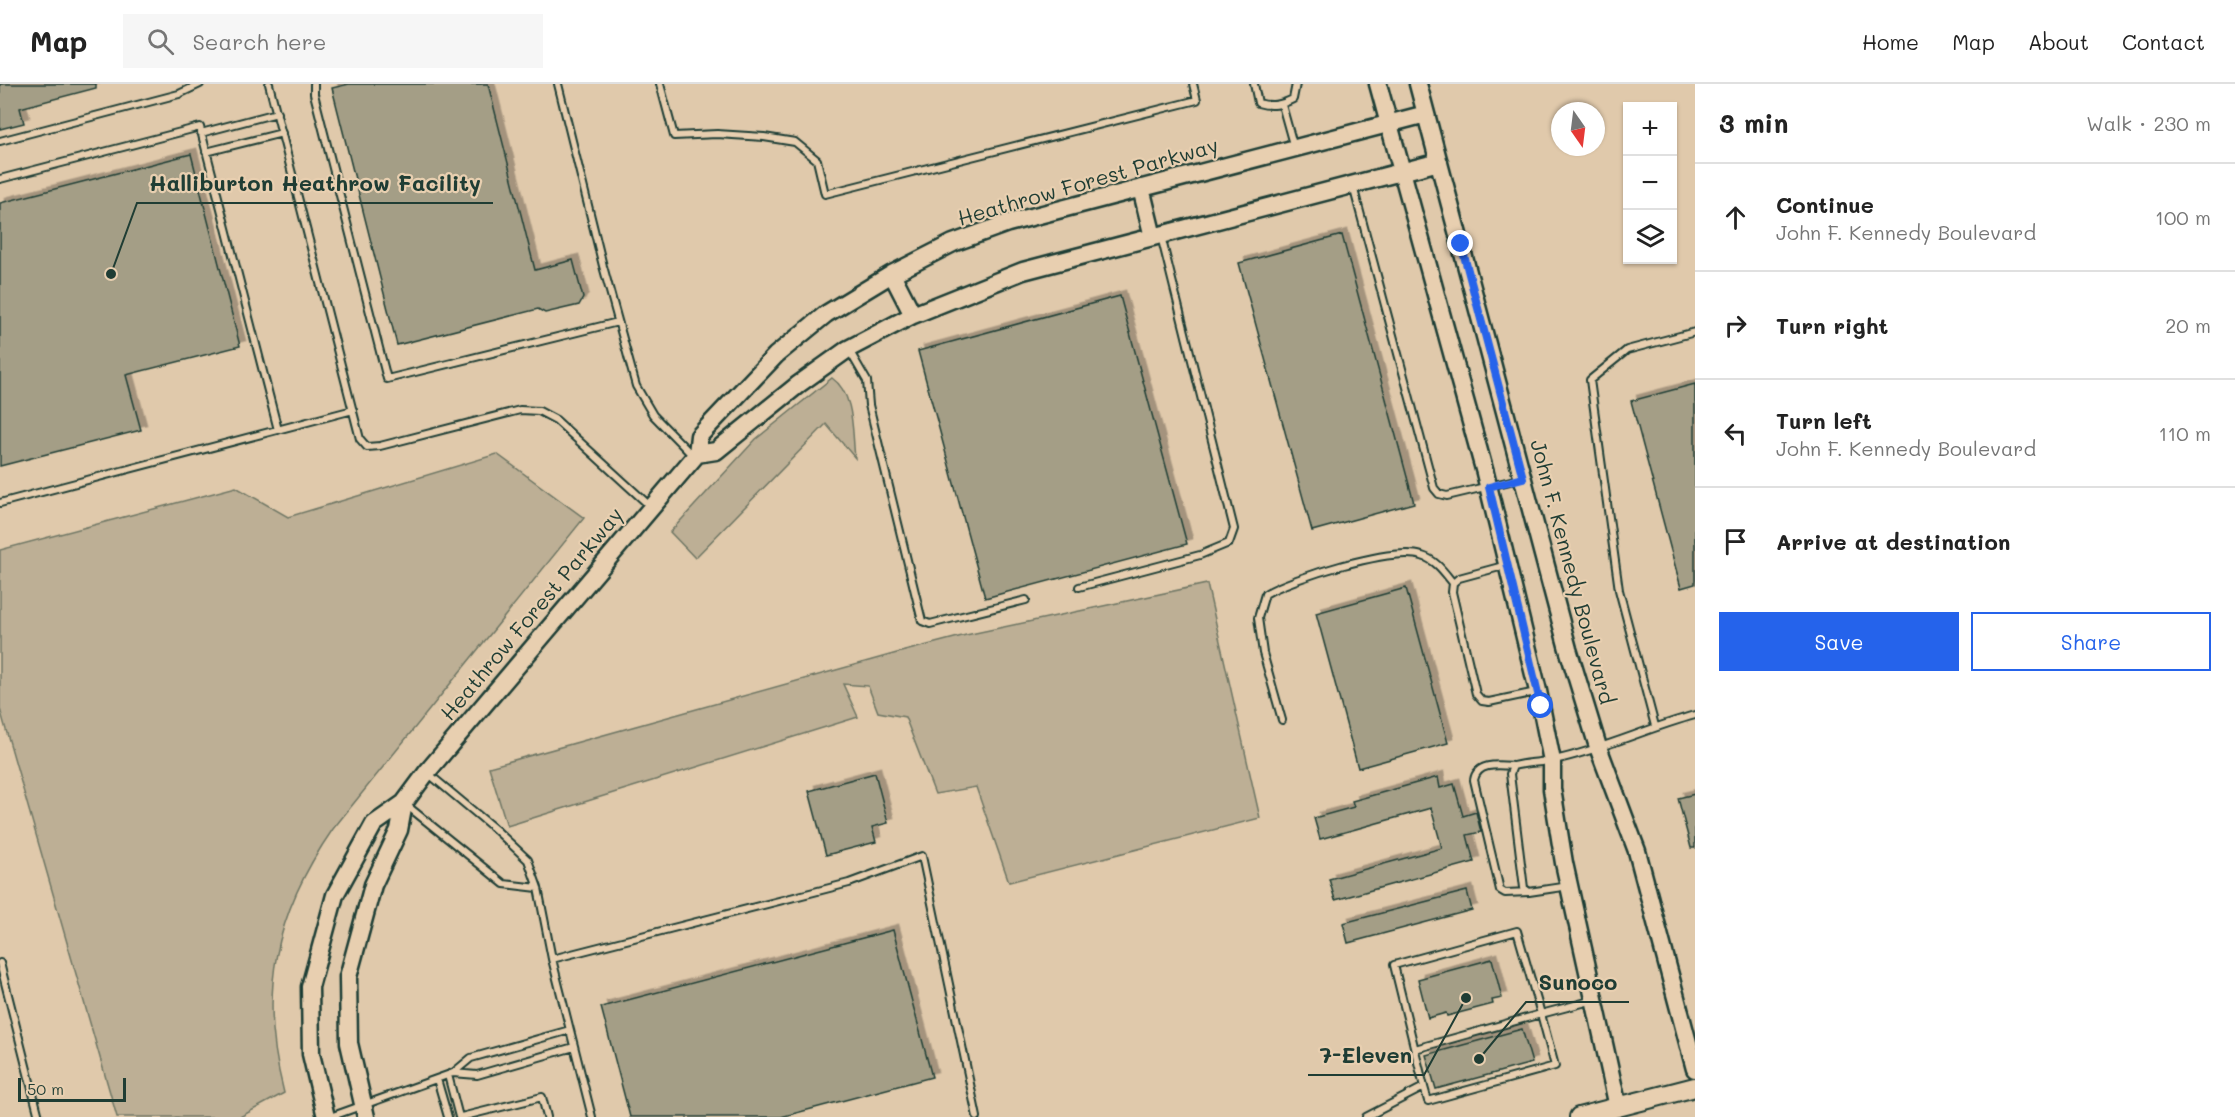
<!DOCTYPE html>
<html lang="en">
<head>
<meta charset="utf-8">
<style>
	:root { --surface:#fff; --page:#f6f6f6; --text:#222; --muted:#767676; --line:#e0e0e0; --accent:#2563eb }
	body { margin:0; font-family:Mali,sans-serif; background:var(--page); color:var(--text) }
	.controls { position:absolute; right:18px; top:18px; display:grid; overflow:hidden; border-radius:0px; box-shadow:0 2px 4px #0004 }
	.controls button { width:54px; height:54px; display:grid; place-items:center; padding:0; border:0; border-bottom:2px solid var(--line); background:var(--surface); color:var(--text); font:30px sans-serif }
	.compass { position:absolute; left:1551px; top:18px; width:54px; height:54px; border-radius:50%; background:var(--surface); box-shadow:0 2px 4px #0004; rotate:166deg }
	.scale { position:absolute; left:18px; bottom:15px; width:108px; box-sizing:border-box; padding-left:6px; border:3px solid #1f3d34; border-top:0; font-size:16px; line-height:21px; white-space:nowrap; color:#1f3d34; -webkit-text-stroke:4px #e8cfb0; paint-order:stroke }
	.stop { position:absolute; width:18px; height:18px; margin:-14px; border:4px solid #2563eb; border-radius:50%; background:#fff }
	.stop.end { background:#2563eb; border-color:#fff; box-shadow:0 2px 6px #0008 }
	.list { margin:0; padding:0; list-style:none }
	h2 { display:flex; justify-content:space-between; align-items:center; height:78px; margin:0; padding:0 24px; font-size:26px }
	h2 small { font-size:20px; font-weight:400; color:var(--muted) }
	.list li { display:grid; grid-template-columns:39px 1fr auto; gap:18px; align-items:center; box-sizing:border-box; height:108px; padding:0 24px; border-top:2px solid var(--line) }
	.list b { display:block; font-size:22px; white-space:nowrap }
	.list p { margin:0; font-size:20px; white-space:nowrap; color:var(--muted) }
	.list em { font-size:20px; font-style:normal; color:var(--muted) }
	.actions { display:flex; gap:12px; padding:18px 24px }
	.actions a { flex:1; padding:14px 0; border:2px solid var(--accent); border-radius:0px; text-align:center; font-size:21px; color:var(--accent) }
	.actions .main { background:var(--accent); color:#fff }
	.icon { flex:none; width:33px; height:33px; fill:none; stroke:currentColor; stroke-width:2; stroke-linecap:round; stroke-linejoin:round }
	.map { position:relative; flex:none; width:1695px; height:1033px; overflow:hidden }
	header { display:flex; align-items:center; gap:36px; box-sizing:border-box; height:84px; padding:0 30px; background:var(--surface); border-bottom:2px solid var(--line) }
	header strong { font-size:28px }
	nav { display:flex; gap:33px; margin-inline-start:auto; font-size:21px }
	.search { width:420px; height:54px; background:var(--page); display:flex; align-items:center; gap:15px; box-sizing:border-box; padding:0 21px; border-radius:0px; color:var(--muted); font-size:22px }
	main { display:flex }
	aside { flex:1; background:var(--surface) }
	.map>svg:first-child { display:block }
</style>
</head>
<body>
<header>
<strong>Map</strong>
<div class="search"><svg class="icon" aria-label="search" viewBox="0 0 24 24"><circle cx="10" cy="10" r="6"/><path d="M15 15l6 6"/></svg>Search here</div>
<nav><a>Home</a><a>Map</a><a>About</a><a>Contact</a></nav>
</header>
<main>
<div class="map">
<svg width="1695" height="1033" viewBox="0 0 1695 1033">
	<defs>
		<filter id="shadow"><feDropShadow dx="5.5" dy="-5.5" stdDeviation="0" flood-color="#0004"/></filter>
	</defs>
	<rect width="100%" height="100%" fill="#e0c9ab"/>
	<filter id="ink" filterUnits="userSpaceOnUse"><feTurbulence type="fractalNoise" baseFrequency=".0167" numOctaves="2"/><feDisplacementMap in="SourceGraphic" scale="12" xChannelSelector="R" yChannelSelector="G"/><feConvolveMatrix kernelMatrix="1 2 1 2 8 2 1 2 1" color-interpolation-filters="sRGB"/></filter>
	<g filter="url(#ink)">
		<path fill="#bdaf95" stroke="#6e7664" stroke-width="1.5" d="M832 294C855 310 852 348 855 374L826 340 695 474 670 448 756 355Z
			M497 370 584 434 333 745C274 830 258 909 284 1009L240 1033H117L0 625V466L236 403 288 433Z
			M1207 500 1260 734 1009 798 976 703 935 710 905 633 878 628 868 602 843 600 858 633 507 742 489 683 897 569 966 551Z"/>
		<path fill="#a49e86" stroke="#1f3d34" stroke-width="1.5" filter="url(#shadow)" d="M0 0H96V4L20 24 24 39 0 45Z
			M349 0H488L535 186 573 176 583 214 579 221 545 229 538 225 397 261 332 4Z
			M191 70 240 262 126 291 141 346 0 382V119Z
			M1342 151 1414 419 1312 447 1239 179Z
			M1120 212 1187 460 985 514 918 267Z
			M1695 300V500L1681 504 1631 317Z
			M1406 504 1448 659 1358 684 1316 529Z
			M875 689 888 739 872 743 876 758 826 771 809 707Z
			M1438 693 1440 704 1454 700 1463 732 1476 728 1481 748 1467 751 1474 778 1335 816 1329 795 1442 764 1431 724 1320 755 1314 734 1354 723 1352 717Z
			M1695 710V764H1691L1678 714Z
			M1467 807 1472 826 1348 859 1343 839Z
			M893 846 932 993 781 1033H630L601 923Z
			M1492 875 1502 914 1492 916 1493 920 1447 932 1446 929 1428 934 1418 895Z
			M1522 945 1532 979 1436 1005 1426 971Z"/>
		<g fill="none" stroke-linecap="round" stroke-linejoin="round">
			<defs>
				<path id="lane" d="M269 0 360 355 367 363 380 362 520 326 539 327 556 336 651 423
					M314 0V10L387 295 618 238
					M558 0 603 182 636 302 653 331 694 373
					M660 0 674 52 717 50 764 53 795 58 817 76 825 110 1197 16 1193 0
					M1254 0 1258 19C1272 23 1281 21 1293 15L1296 0
					M1282 21 1294 64
					M201 49 277 29
					M0 57 179 10 200 0
					M206 68 282 49
					M0 95 200 43 278 346
					M1353 102 1434 404 1439 410 1447 412 1523 394
					M849 266 867 297 869 321 922 537 930 540 1026 516
					M0 419 353 326
					M1507 481 1459 494 1453 499 1452 508 1476 610 1482 617 1489 618 1536 608
					M1079 503 1200 471 1229 459 1234 445 1161 152
					M1282 636 1263 569 1258 534 1265 510C1292 494 1393 462 1422 472 1436 476 1444 488 1453 499
					M1655 642 1619 506 1590 296 1627 266 1695 248
					M1513 682C1499 681 1477 678 1474 696L1500 806 1505 809 1529 808
					M429 690 496 746 528 776 538 804 552 875 849 799 922 772 977 1033
					M405 720 504 800 538 804
					M1569 802 1529 808 1524 804 1510 690 1513 682C1527 678 1540 679 1554 676 1602 666 1647 644 1695 631
					M552 875 592 1033
					M0 879 39 1033
					M1415 965 1541 930 1555 982 1428 1017 1424 1003
					M453 989 477 991 574 963
					M448 991 459 1033
					M437 995 448 1033
					M330 1033 453 989 471 974 570 946
					M461 1033 542 1013 547 1033
					M1366 1033 1424 1003 1394 881 1517 847 1541 930 1594 916"/>
				<path id="secondary" d="M1378 0 1485 389 1538 607 1552 677V705L1564 779 1618 1023
					M1418 0 1568 565 1598 663 1637 767 1695 985
					M1141 104 1153 153
					M892 190 913 231
					M697 370 716 367 799 300 848 265 913 231 1023 187 1439 78
					M326 1033 311 970 310 903 335 811 374 740 404 719 427 688 697 370 699 352 776 271 826 230 892 190 953 159 1008 139 1426 30
					M366 1033 349 959 348 893 373 801 399 746 404 719"/>
				<path id="primary" d="M1579 1033 1695 1003"/>
			</defs>
			<use href="#lane" stroke="#1f3d34" stroke-width="10"/>
			<use href="#secondary" stroke="#1f3d34" stroke-width="21"/>
			<use href="#primary" stroke="#1f3d34" stroke-width="22"/>
			<use href="#lane" stroke="#e8cfb0" stroke-width="6"/>
			<use href="#secondary" stroke="#e8cfb0" stroke-width="16"/>
			<use href="#primary" stroke="#e8cfb0" stroke-width="18"/>
		</g>
	</g>
	<g fill="none" stroke-linecap="round" stroke-linejoin="round" filter="url(#ink)">
		<path stroke="#2563eb" stroke-width="8" d="M1461 160 1523 394 1489 403 1541 622"/>
	</g>
	<g text-anchor="middle" stroke-width="4.5" stroke-linejoin="round" paint-order="stroke">
		<g font-size="21" fill="#1f3d34" stroke="#e8cfb0">
			<text transform="translate(1088 98) rotate(-16)" y="7">Heathrow Forest Parkway</text>
			<text transform="translate(1572 488) rotate(75)" y="7">John F. Kennedy Boulevard</text>
			<text transform="translate(532 530) rotate(-50)" y="7">Heathrow Forest Parkway</text>
		</g>
	</g>
	<path fill="none" stroke="#1f3d34" stroke-width="2" d="M111 190L137 119H493M1479 975L1526 918H1629M1466 914L1424 991H1308"/>
	<g fill="#1f3d34" stroke="#e8cfb0" stroke-width="2">
		<circle cx="111" cy="190" r="6"/>
		<circle cx="1479" cy="975" r="6"/>
		<circle cx="1466" cy="914" r="6"/>
	</g>
	<g font-size="22" text-anchor="middle" font-weight="bold" fill="#1f3d34" stroke="#e8cfb0" stroke-width="4.5" stroke-linejoin="round" paint-order="stroke">
		<text x="315" y="107">Halliburton Heathrow Facility</text>
		<text x="1578" y="906">Sunoco</text>
		<text x="1366" y="979">7-Eleven</text>
	</g>
</svg>
<div class="controls">
<button>+</button>
<button>−</button>
<button><svg class="icon" aria-label="layers" viewBox="0 0 24 24"><path d="M12 4l9 5-9 5-9-5zM3 14l9 5 9-5"/></svg></button>
</div>
<svg class="compass" viewBox="-18 -18 36 36"><path d="M0-13l5 13h-10z" fill="#e53935"/><path d="M0 13l5-13h-10z" fill="#767676"/></svg>
<div class="scale">50 m</div>
<div class="stop" style="left:1541px;top:622px"></div>
<div class="stop end" style="left:1461px;top:160px"></div>
</div>
<aside>
<h2>3 min<small>Walk · 230 m</small></h2>
<ul class="list">
<li><svg class="icon" aria-label="ahead" viewBox="0 0 24 24"><path d="M12 20V5M6 11l6-6 6 6"/></svg><div><b>Continue</b><p>John F. Kennedy Boulevard</p></div><em>100 m</em></li>
<li><svg class="icon" aria-label="right" viewBox="0 0 24 24"><path d="M7 20v-9h11M14 6l5 5-5 5"/></svg><div><b>Turn right</b></div><em>20 m</em></li>
<li><svg class="icon" aria-label="left" viewBox="0 0 24 24"><path d="M17 20v-9H6M10 6l-5 5 5 5"/></svg><div><b>Turn left</b><p>John F. Kennedy Boulevard</p></div><em>110 m</em></li>
<li><svg class="icon" aria-label="arrive" viewBox="0 0 24 24"><path d="M6 21V4h12l-3 4 3 4H6"/></svg><div><b>Arrive at destination</b></div></li>
</ul>
<div class="actions"><a class="main">Save</a><a>Share</a></div>
</aside>
</main>
</body>
</html>
